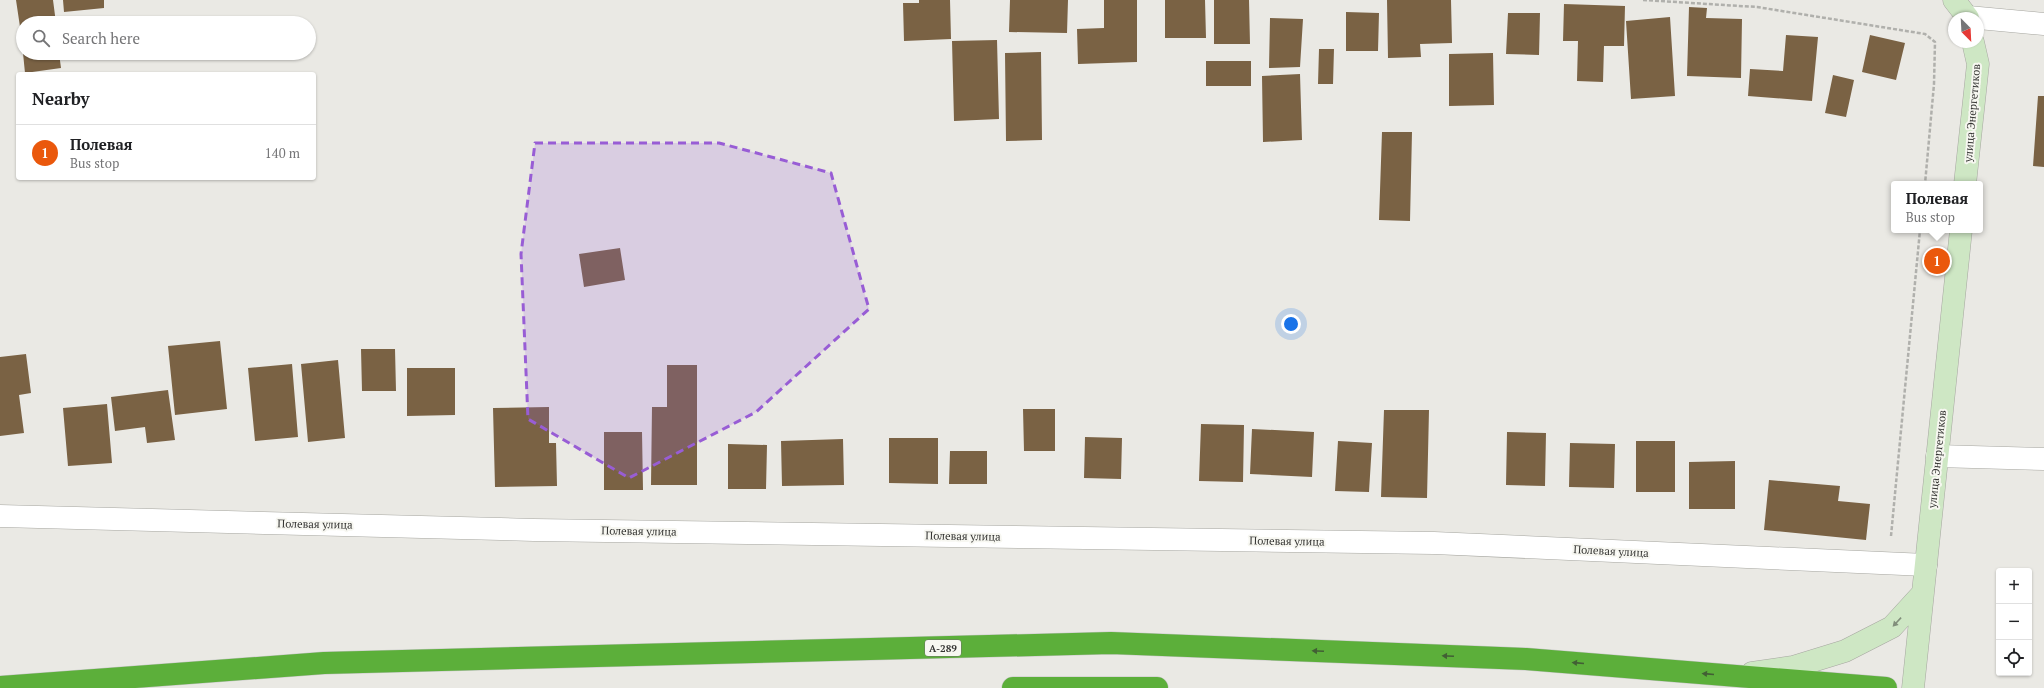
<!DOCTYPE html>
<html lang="en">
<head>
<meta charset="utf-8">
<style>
	:root { --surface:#fff; --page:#f2f2f2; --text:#202124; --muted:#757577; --line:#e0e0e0; --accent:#ea580c }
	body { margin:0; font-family:"PT Serif",serif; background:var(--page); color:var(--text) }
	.controls { position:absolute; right:12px; bottom:12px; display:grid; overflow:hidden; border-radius:4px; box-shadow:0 1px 3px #0004 }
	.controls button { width:36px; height:36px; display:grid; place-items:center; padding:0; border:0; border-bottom:1px solid var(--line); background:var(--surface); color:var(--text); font:20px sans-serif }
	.compass { position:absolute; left:1948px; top:12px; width:36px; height:36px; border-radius:50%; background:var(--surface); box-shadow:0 1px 3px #0004; rotate:156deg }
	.you { position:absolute; left:1291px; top:324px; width:14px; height:14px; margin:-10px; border:3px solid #fff; border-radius:50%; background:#1a73e8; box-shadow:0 0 0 6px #1a73e833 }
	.badge { display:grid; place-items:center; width:26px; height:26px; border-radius:50%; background:var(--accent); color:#fff; font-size:13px; font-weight:700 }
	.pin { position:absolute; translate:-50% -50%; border:2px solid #fff; box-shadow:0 1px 4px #0006 }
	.popup { position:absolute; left:1891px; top:181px; width:92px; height:52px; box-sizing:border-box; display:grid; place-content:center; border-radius:4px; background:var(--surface); filter:drop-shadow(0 1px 3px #0005); font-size:13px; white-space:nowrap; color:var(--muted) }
	.popup b { font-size:15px; color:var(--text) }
	.popup::after { content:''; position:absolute; left:50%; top:100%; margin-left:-8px; border:8px solid transparent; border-top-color:var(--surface) }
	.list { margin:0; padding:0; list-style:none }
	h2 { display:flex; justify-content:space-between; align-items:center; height:52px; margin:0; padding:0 16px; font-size:17px }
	h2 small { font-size:13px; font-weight:400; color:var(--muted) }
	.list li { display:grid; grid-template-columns:26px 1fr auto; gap:12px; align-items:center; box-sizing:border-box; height:56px; padding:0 16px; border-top:1px solid var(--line) }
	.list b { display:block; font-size:15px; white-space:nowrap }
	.list p { margin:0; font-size:13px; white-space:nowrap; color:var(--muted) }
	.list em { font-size:13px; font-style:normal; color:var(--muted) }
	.icon { flex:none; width:22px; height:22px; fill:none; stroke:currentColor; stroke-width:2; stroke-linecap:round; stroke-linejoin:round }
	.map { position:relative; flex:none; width:2044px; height:688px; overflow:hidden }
	.search { position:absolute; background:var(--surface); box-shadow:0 1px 3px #0004; left:16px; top:16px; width:300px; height:44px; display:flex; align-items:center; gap:10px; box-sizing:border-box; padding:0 14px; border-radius:22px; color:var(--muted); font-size:15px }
	.panel { position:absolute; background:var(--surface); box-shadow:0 1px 3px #0004; left:16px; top:72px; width:300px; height:108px; border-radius:4px }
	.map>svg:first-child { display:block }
</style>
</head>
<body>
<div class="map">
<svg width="2044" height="688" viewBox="0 0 2044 688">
	<rect width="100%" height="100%" fill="#eae9e4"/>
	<path fill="#7a6244" d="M16 0H53L56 23H23V47Z
		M63 0H104V8L64 12Z
		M919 0H950L951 39 904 41 903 3H919Z
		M1010 0H1068L1067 33 1009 32Z
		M1104 0H1137V62L1078 64 1077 29 1104 28Z
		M1165 0H1205L1206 38H1165Z
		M1214 0H1249L1250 44H1214Z
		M1387 0H1451L1452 43 1420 44 1421 57 1388 58Z
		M1564 4 1625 6 1624 46H1604L1603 82 1577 81 1578 41H1563Z
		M1689 7 1707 8 1706 18 1742 19 1741 78 1687 76Z
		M1346 12 1379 13 1378 51H1346Z
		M1508 13H1540L1539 55 1506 54Z
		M1670 17 1675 96 1631 99 1626 21Z
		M1270 18 1303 19 1300 67 1269 68Z
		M1786 35 1818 37 1812 101 1748 96 1750 69 1783 71Z
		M1870 35 1905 43 1896 80 1862 72Z
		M997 40 999 119 954 121 952 41Z
		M1319 49H1334L1333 84H1318Z
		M1041 52 1042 140 1006 141 1005 53Z
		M23 53H59L61 68 25 73Z
		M1493 53 1494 105 1449 106V54Z
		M1206 61H1251V86H1206Z
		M1300 74 1302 140 1263 142 1262 76Z
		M1833 75 1854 80 1846 117 1825 113Z
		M2038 96H2044V167L2033 166Z
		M1382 132H1412L1410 221 1379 220Z
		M620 248 625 280 584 287 579 254Z
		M220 341 227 409 175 415 168 346Z
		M361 349H395L396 391H362Z
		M26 354 31 393 19 395 24 433 0 436V357Z
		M338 360 345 438 308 442 301 364Z
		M292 364 298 437 255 441 248 368Z
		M667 365H697V485H651L652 407H667Z
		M407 368H455V415L407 416Z
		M168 390 175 440 147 443 145 427 115 431 111 397Z
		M107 404 112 463 68 466 63 408Z
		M549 407V443H556L557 486 495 487 493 408Z
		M1023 409H1055V451H1024Z
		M1384 410H1429L1427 498 1381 497Z
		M1201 424 1244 425 1243 482 1199 481Z
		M1252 429 1314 432 1312 477 1250 474Z
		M604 432H642L643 490H604Z
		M1507 432 1546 433 1545 486 1506 485Z
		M1085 437 1122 438 1121 479 1084 478Z
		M889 438H938V484L889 483Z
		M843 439 844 485 782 486 781 441Z
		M1338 441 1372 443 1369 492 1335 491Z
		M1636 441H1675V492H1636Z
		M1570 443 1615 444 1614 488 1569 487Z
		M728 444 767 445 766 489H728Z
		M950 451H987V484H949Z
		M1735 461V509H1689V462Z
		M1769 480 1840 486 1838 501 1870 504 1866 540 1764 530Z"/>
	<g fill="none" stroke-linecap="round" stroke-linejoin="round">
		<defs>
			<path id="street" d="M1968 17 2044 24
				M1937 456 2044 459
				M0 516 534 530 1434 543 1926 565"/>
			<path id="secondary" d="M1954 0 1968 18
				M1965 184 1978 64 1973 42
				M1752 673 1793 667 1845 651 1892 627 1923 593
				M1913 688 1961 230"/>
			<path id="highway" d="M0 687 324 663 1111 643 1526 659 1886 688
				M1013 688H1157"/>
		</defs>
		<use href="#street" stroke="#a6a6a0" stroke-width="23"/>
		<use href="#secondary" stroke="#a6a6a0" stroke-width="23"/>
		<use href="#highway" stroke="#c6c6c6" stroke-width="23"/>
		<path stroke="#b0b0ac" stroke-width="2.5" stroke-dasharray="4 2" stroke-linecap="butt" d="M1643 0 1757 7 1925 34 1935 42 1934 84 1925 184
			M1891 536 1920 230"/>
		<use href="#street" stroke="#fff" stroke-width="22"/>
		<use href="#secondary" stroke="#cee7c4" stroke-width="22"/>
		<use href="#highway" stroke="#5caf3a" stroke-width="22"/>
	</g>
	<defs><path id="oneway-solid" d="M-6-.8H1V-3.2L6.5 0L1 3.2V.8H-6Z"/></defs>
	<use fill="#818e7b" href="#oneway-solid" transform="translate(1897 622) rotate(133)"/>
	<g fill="#425f35">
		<use href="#oneway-solid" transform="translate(1318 651) rotate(-178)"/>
		<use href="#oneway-solid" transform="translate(1448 656) rotate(-178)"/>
		<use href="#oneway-solid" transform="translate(1578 663) rotate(-175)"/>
		<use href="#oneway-solid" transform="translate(1708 674) rotate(-175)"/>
	</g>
	<path fill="#985dd5" fill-opacity="0.2" stroke="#985dd5" stroke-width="3" stroke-dasharray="8 5" stroke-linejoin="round" d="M535 143H719L831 173 869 309 756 412 629 478 528 419 521 254Z"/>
	<g text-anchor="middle" stroke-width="4" stroke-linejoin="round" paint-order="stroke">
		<rect fill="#f7f7f1" stroke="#6e6e6b" stroke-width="1" x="925" y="640" width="36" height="16" rx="3"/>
		<g font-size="10" font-weight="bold" fill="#343432">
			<text x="943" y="652">А-289</text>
		</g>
		<g font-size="11" fill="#343432" stroke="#f7f7f1">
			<text transform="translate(1972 113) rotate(-85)" y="4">улица Энергетиков</text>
			<text transform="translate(1937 459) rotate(-84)" y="4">улица Энергетиков</text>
			<text transform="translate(315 524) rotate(1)" y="4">Полевая улица</text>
			<text transform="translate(639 531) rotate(1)" y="4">Полевая улица</text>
			<text transform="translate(963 536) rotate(1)" y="4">Полевая улица</text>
			<text transform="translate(1287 541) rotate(1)" y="4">Полевая улица</text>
			<text transform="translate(1611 551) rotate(3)" y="4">Полевая улица</text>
		</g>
	</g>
</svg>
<div class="controls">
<button>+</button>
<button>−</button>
<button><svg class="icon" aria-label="locate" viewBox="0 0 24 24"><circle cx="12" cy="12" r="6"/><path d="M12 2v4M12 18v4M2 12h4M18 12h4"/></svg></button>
</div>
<svg class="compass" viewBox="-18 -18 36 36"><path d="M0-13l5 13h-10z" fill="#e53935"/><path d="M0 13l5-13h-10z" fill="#757577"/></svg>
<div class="you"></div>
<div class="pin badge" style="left:1937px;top:261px">1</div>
<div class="popup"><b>Полевая</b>Bus stop</div>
<div class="search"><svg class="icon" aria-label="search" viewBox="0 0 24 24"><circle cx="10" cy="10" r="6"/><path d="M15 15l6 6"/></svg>Search here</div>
<section class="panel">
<h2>Nearby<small></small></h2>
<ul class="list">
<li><span class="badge">1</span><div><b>Полевая</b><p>Bus stop</p></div><em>140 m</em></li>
</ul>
</section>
</div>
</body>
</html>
